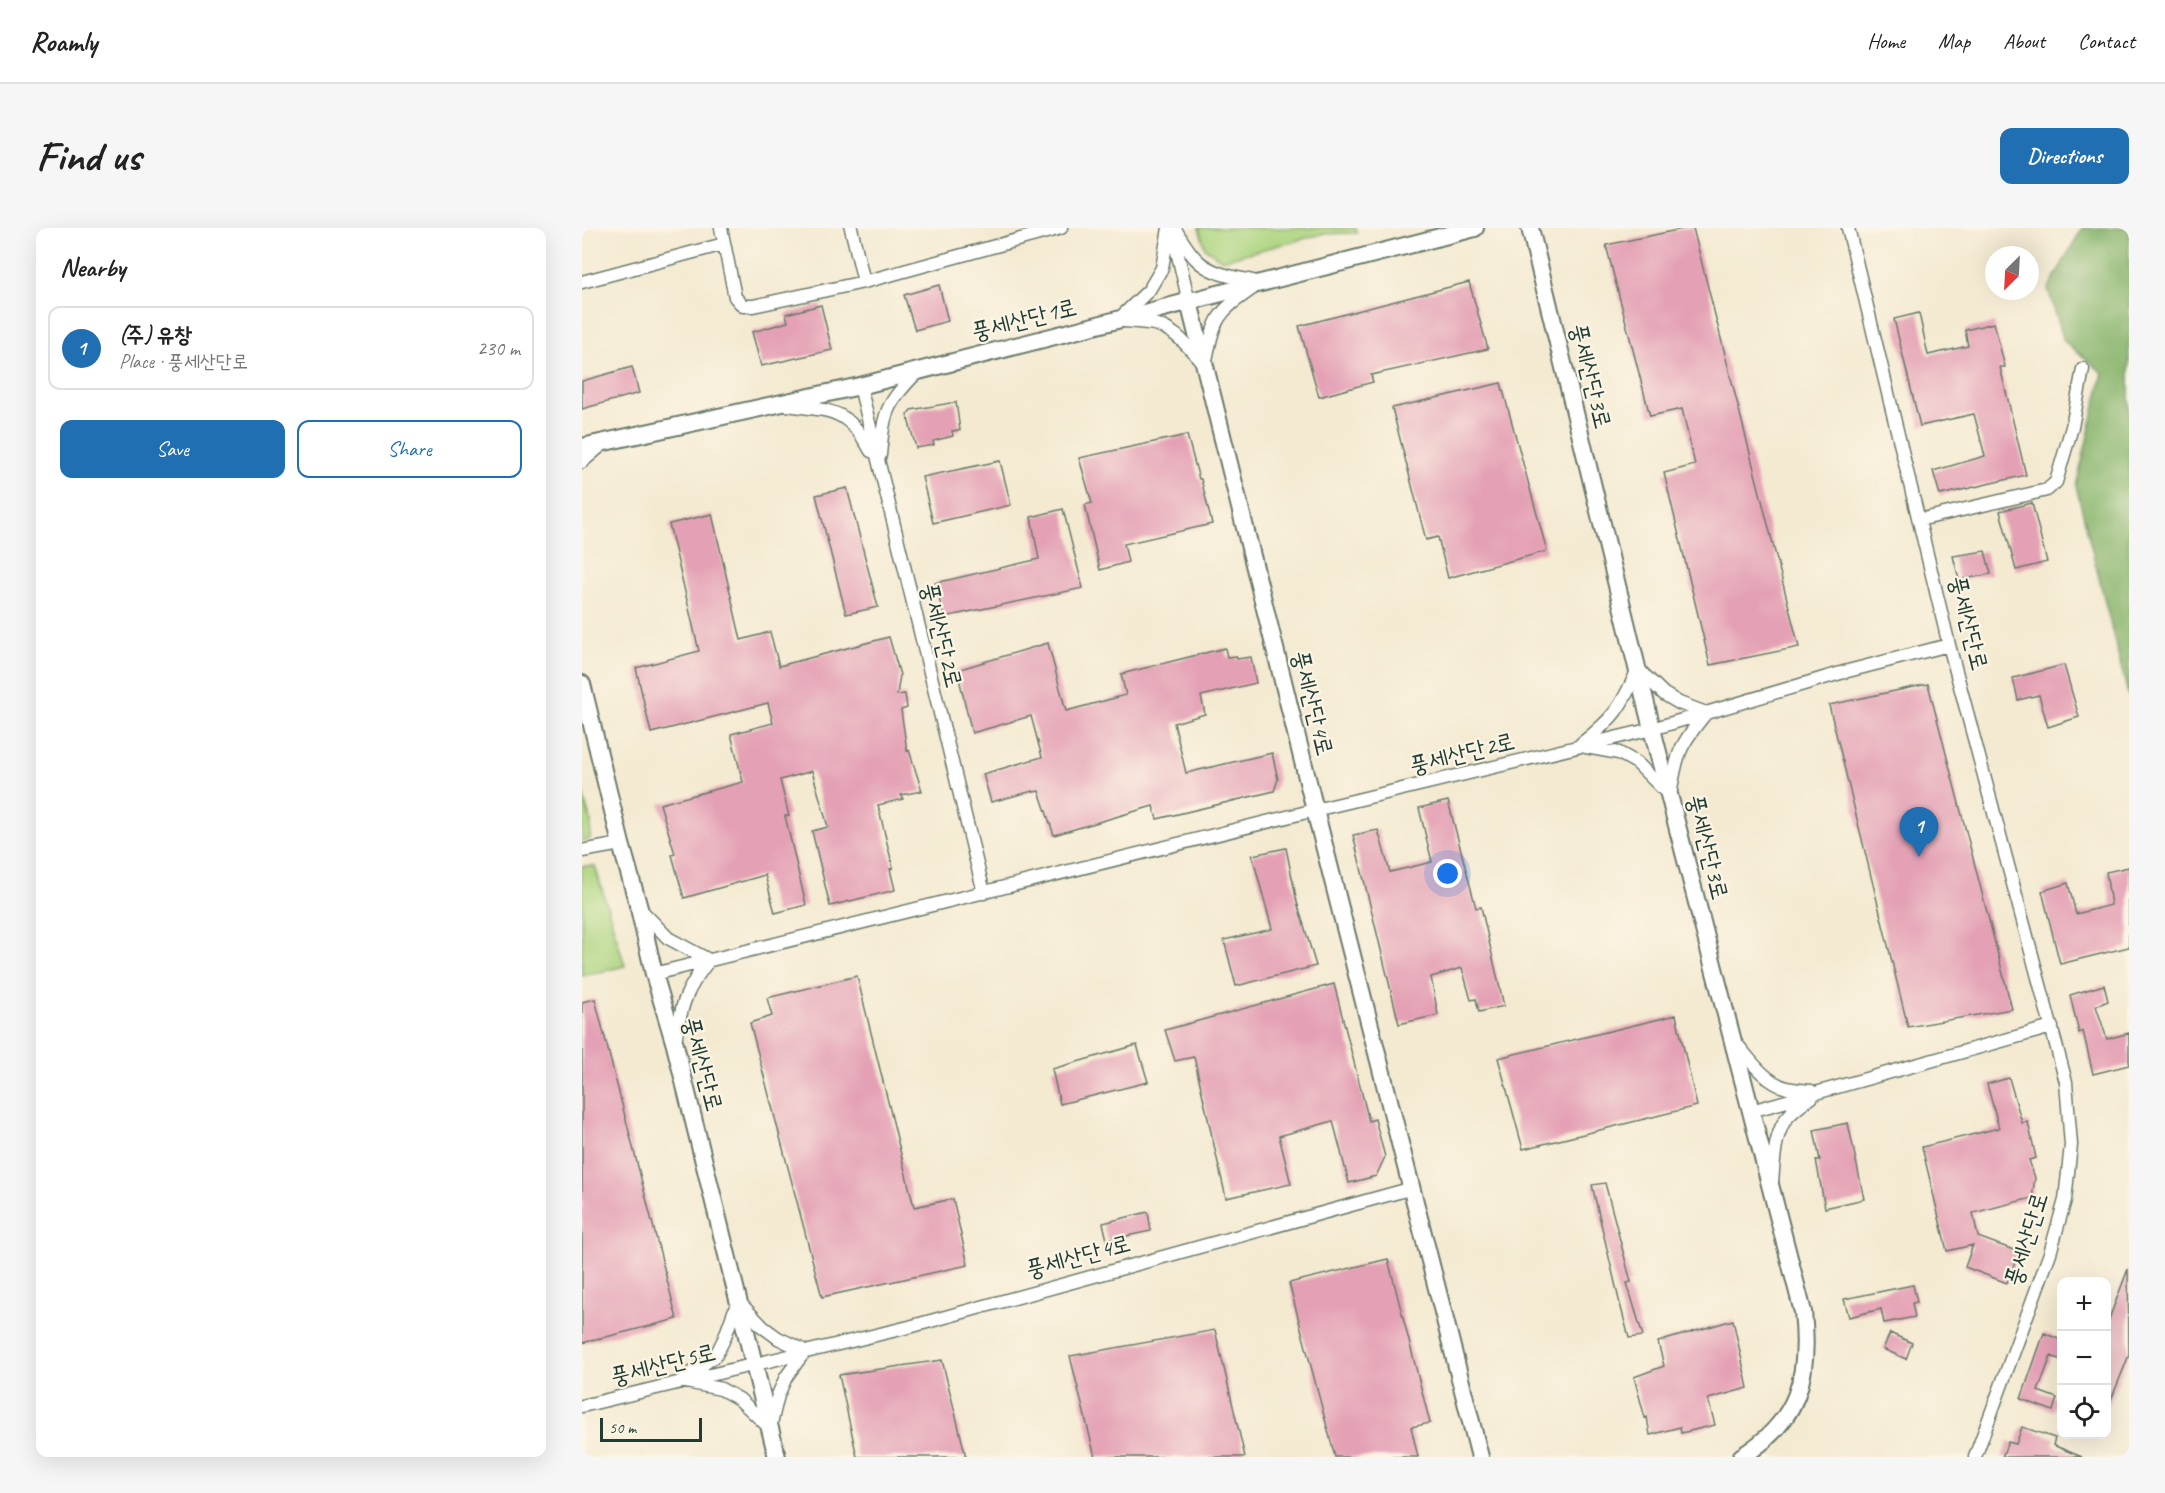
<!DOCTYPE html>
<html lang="en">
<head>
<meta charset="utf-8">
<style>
	:root { --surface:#fff; --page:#f6f6f6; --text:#222; --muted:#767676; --line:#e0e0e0; --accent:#1f6fb2 }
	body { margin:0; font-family:Caveat,"Poor Story",sans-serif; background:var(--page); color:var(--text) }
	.controls { position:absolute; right:18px; bottom:18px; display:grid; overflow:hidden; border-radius:12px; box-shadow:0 6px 24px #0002 }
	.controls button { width:54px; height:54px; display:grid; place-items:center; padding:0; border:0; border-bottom:2px solid var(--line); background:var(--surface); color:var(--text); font:30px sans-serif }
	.compass { position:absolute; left:1403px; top:18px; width:54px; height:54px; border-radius:50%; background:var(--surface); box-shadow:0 6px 24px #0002; rotate:204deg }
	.scale { position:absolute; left:18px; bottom:15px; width:102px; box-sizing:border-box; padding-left:6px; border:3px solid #1f3d34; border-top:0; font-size:16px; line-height:21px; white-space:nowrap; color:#1f3d34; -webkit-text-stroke:4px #fcf5e5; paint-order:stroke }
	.you { position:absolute; left:866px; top:646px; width:21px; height:21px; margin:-15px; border:4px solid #fff; border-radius:50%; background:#1a73e8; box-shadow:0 0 0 9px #1a73e833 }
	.badge { display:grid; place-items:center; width:39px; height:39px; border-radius:50%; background:var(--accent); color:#fff; font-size:20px; font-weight:700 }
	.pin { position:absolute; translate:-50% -50px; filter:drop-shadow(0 2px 3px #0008) }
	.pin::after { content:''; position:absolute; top:32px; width:21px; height:18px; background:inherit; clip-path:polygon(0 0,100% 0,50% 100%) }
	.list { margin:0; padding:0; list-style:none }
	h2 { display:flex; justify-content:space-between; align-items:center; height:78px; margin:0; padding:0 24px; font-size:26px }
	h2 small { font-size:20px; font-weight:400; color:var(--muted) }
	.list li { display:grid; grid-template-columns:39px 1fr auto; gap:18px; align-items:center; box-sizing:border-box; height:84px; margin:0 12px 12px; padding:0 12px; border:2px solid var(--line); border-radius:12px }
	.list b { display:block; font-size:22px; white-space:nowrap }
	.list p { margin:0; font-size:20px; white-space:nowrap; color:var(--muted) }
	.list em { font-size:20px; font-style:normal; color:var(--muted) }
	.actions { display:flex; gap:12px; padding:18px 24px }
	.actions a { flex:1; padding:14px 0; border:2px solid var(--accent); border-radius:12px; text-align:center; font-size:21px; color:var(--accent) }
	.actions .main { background:var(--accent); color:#fff }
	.icon { flex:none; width:33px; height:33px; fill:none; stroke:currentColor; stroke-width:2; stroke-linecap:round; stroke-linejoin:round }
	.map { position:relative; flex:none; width:1547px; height:1229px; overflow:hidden; border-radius:12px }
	header { display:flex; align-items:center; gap:36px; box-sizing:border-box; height:84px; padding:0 30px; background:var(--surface); border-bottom:2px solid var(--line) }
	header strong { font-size:28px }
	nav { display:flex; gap:33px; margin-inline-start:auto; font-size:21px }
	.intro { display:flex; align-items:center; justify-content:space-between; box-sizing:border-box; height:144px; padding:0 36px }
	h1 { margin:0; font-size:42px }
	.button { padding:15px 27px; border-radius:12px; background:var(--accent); color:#fff; font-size:21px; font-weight:700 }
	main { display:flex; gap:36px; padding:0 36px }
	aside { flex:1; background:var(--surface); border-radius:12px; box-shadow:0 6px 24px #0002 }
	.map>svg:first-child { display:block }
</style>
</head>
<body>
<header>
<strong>Roamly</strong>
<nav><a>Home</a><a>Map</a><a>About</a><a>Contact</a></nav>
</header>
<div class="intro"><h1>Find us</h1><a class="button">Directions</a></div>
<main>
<aside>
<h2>Nearby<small></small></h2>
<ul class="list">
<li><span class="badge">1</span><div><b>(주) 유창</b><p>Place · 풍세산단로</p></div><em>230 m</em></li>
</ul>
<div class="actions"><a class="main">Save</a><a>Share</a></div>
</aside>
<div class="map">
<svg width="1547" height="1229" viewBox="0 0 1547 1229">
	<rect width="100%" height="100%" fill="#fcf5e5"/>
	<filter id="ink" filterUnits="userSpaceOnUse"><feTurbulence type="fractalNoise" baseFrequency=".0167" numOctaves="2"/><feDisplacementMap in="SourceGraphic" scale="12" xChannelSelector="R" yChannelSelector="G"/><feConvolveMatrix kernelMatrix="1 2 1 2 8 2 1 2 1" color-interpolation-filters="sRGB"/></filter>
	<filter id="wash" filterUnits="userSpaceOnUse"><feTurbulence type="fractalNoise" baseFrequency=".008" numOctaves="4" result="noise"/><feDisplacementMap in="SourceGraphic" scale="24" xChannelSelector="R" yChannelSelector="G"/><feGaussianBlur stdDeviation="1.35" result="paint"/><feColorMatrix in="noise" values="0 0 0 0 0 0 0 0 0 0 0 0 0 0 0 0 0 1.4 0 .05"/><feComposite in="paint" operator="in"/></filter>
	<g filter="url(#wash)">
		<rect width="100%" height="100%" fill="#f4ead2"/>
		<path fill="#add580" stroke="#66895a" stroke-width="1.5" d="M617 0H774L775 5 740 6 640 32 623 20Z
			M0 563 9 594 8 611 0 614Z
			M0 638H13L43 738 0 748Z"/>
		<path fill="#8ab66e" stroke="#547a51" stroke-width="1.5" d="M1500 0H1547V470L1494 258 1521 145 1482 113 1466 61Z"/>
		<g id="blocks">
			<path fill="#e4a1b5" d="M1105 0H1111L1217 419 1128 437 1082 245 1113 237 1100 181 1068 188 1024 17Z
				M887 54 906 121 789 147 791 154 737 169 717 98Z
				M357 57 366 93 333 102 322 67Z
				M239 77 250 122 179 138 170 104 206 94 204 86Z
				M1337 85 1346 127 1386 118 1383 102 1412 95 1423 139H1418L1444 247 1358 267 1351 243 1403 228 1392 186 1338 198 1312 91Z
				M50 139 57 165 0 181V153Z
				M919 155 965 323 866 350 856 309 844 312 810 180Z
				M374 174 378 202 370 203 371 208 351 213 352 217 334 220 325 187 329 182Z
				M605 207 617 251H619L630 296 542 316 546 334 518 342 503 277 510 275 497 230Z
				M418 233 429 277 351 295 340 249Z
				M265 260 296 379 264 386 234 267Z
				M1450 275 1465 334 1434 342 1418 283Z
				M481 281 501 360 362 389 353 355 457 331 449 289Z
				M130 286 159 412 188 404 197 438 307 409 318 447 315 467 323 466 325 480 319 482 325 523 327 522 340 563 319 567 321 571 296 577 311 640 308 641 313 662 248 678 230 603 246 599 230 543 198 552 207 588H203L224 677 193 685 183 647 102 670 90 627 93 626 78 576 161 554 149 506 191 495 186 475 69 505 54 440 117 423 87 296Z
				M1403 323 1409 346 1377 352 1371 328Z
				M466 415 484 483 544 467 539 446 643 420 645 429 654 428 655 431 669 429 674 455 619 468 623 486 592 495 604 545 690 525 696 551 692 563 575 591 571 578 472 607 457 563 451 564V563L409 574 401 546 460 529 449 488 390 505 375 442Z
				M1482 437 1497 489 1466 499 1457 467 1436 472 1431 450Z
				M1346 456 1430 781 1326 799 1247 477Z
				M866 573 894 680 899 679 922 778 897 784 894 771 889 772 880 740 849 749 856 787 817 796 771 607 796 602 808 644 850 634 837 580Z
				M704 620 715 674 734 738 654 758 642 712 690 701 670 627Z
				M1547 639V719L1478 736 1460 663 1486 655 1494 686 1529 677 1524 644Z
				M275 748 332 979 371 971 386 1037 240 1069 168 795 190 788 185 770Z
				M752 756 787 893 793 891 803 929 794 948 767 955 751 893 697 908 709 956 644 970 612 829 593 833 583 802Z
				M1522 757 1526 773 1514 778 1525 811 1547 805V837L1511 846 1501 803 1497 805 1488 767Z
				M13 771 95 1091 0 1115V774Z
				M1094 787 1115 878 941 921 916 830Z
				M555 817 566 854 478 876 470 841Z
				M1427 850 1440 895 1446 894 1454 930 1447 932 1453 950 1450 970 1391 985 1396 1009 1437 1024 1425 1055 1383 1039 1391 1017 1365 1023 1340 919 1417 900 1405 856Z
				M1266 895 1282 971 1243 980 1234 932H1238L1232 902Z
				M1023 955 1049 1054 1045 1055 1061 1108 1047 1110 1037 1072 1010 957Z
				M566 984 569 1003 525 1012 521 995Z
				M806 1031 848 1195 829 1199 836 1229H753L707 1055Z
				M1546 1041 1547 1127 1525 1182 1524 1099Z
				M1331 1057 1335 1074 1330 1075 1333 1089 1302 1095 1299 1081 1267 1089 1262 1071Z
				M1151 1092 1166 1160 1126 1171 1133 1197 1099 1205 1098 1199 1068 1207 1065 1189 1063 1190 1052 1149 1082 1138 1076 1114Z
				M633 1102 663 1229H513L488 1128Z
				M1308 1105 1330 1115 1324 1131 1301 1121Z
				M1462 1105 1479 1112V1132L1469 1128 1456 1163 1475 1170 1471 1183 1439 1171Z
				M360 1132 384 1229H275L257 1147Z
				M1440 1199 1473 1210 1471 1217 1500 1229H1420L1426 1214 1434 1216Z"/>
		</g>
	</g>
	<g filter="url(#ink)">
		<use href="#blocks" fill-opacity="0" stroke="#6a7a6b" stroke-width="1.5"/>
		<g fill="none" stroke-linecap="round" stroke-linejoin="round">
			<defs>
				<path id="minor" d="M139 0 153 69 161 78H171L282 54 479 0
					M269 0 282 54
					M592 0C599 10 605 22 614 31 629 47 654 49 674 54
					M1266 0 1367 417 1484 854 1489 917 1483 972 1468 1025 1393 1229
					M590 2 607 74
					M0 54 142 16
					M538 90 567 62 580 40 587 0
					M542 93C552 94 562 94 572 96 593 101 607 120 621 135
					M624 132C633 89 635 85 671 60
					M278 158 402 665
					M205 177C250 183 265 180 289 223
					M298 227C302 182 304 177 335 144
					M0 234 22 215
					M1337 292 1465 262 1474 254 1490 199 1501 141
					M999 516C1032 490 1039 480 1056 441L1082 466 1097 475 1124 485C1097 518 1095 525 1088 567
					M1004 519 1037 525 1055 535 1087 567
					M0 623 39 616
					M59 682 86 710 127 732C103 763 100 775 93 813
					M72 746 733 582 1070 501 1262 444 1367 417
					M1152 813C1167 830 1182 854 1205 860 1213 862 1222 862 1229 863
					M1169 883 1470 799
					M1190 954C1192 935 1192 911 1202 894 1208 884 1220 876 1230 869
					M156 1073 181 1099 196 1110 223 1123 204 1149 196 1167 188 1200 157 1171 139 1161 99 1153 134 1127 142 1111Z
					M0 1178 327 1099 831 960"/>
				<path id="tertiary" d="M948 0 1070 501 1221 1084C1228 1149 1217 1193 1159 1229
					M607 74 733 582 898 1229
					M0 219 278 158 893 0
					M0 456 39 616 57 680 72 746 93 817 195 1229"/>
			</defs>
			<use href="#minor" stroke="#6a7a6b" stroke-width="15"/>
			<use href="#tertiary" stroke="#6a7a6b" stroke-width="20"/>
			<use href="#minor" stroke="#fff" stroke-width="12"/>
			<use href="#tertiary" stroke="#fff" stroke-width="16"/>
		</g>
	</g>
	<g text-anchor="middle" stroke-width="4.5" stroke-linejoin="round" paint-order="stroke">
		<g font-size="24" fill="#1f3d34" stroke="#fcf5e5">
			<text transform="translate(442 91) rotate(-14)" y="8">풍세산단1로</text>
			<text transform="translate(1009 148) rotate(76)" y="8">풍세산단3로</text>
			<text transform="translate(1387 395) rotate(76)" y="8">풍세산단로</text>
			<text transform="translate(360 407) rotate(76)" y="8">풍세산단2로</text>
			<text transform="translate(731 475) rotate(76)" y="8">풍세산단4로</text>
			<text transform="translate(880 525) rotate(-14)" y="8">풍세산단2로</text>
			<text transform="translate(1126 619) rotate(76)" y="8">풍세산단3로</text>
			<text transform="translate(121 836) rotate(75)" y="8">풍세산단로</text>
			<text transform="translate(1444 1011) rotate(-73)" y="8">풍세산단로</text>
			<text transform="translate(496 1028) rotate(-15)" y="8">풍세산단4로</text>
			<text transform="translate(81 1136) rotate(-14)" y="8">풍세산단5로</text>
		</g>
	</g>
</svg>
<div class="controls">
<button>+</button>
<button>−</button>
<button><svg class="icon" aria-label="locate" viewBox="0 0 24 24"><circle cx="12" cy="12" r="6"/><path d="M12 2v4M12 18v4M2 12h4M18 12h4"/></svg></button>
</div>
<svg class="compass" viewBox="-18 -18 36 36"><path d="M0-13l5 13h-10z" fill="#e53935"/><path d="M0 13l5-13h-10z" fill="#767676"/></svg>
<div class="scale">50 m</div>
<div class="you"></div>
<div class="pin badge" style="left:1337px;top:629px">1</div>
</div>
</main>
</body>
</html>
